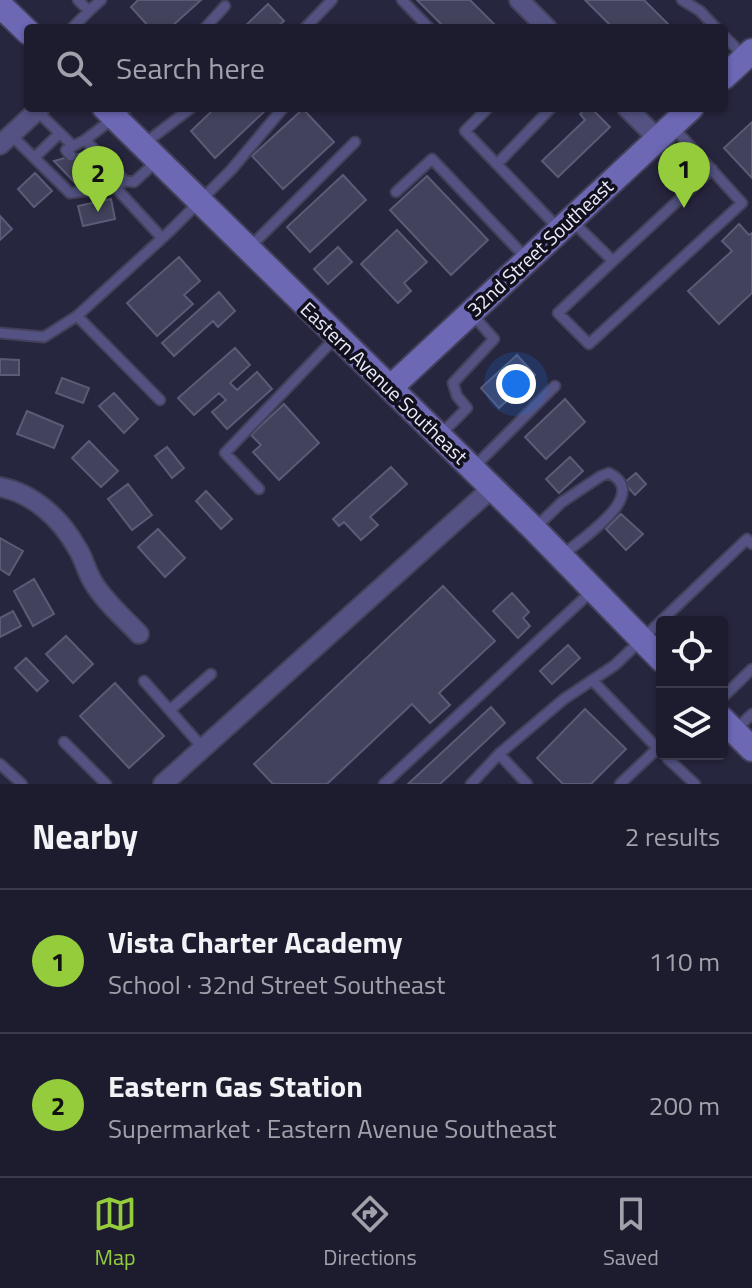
<!DOCTYPE html>
<html lang="en">
<head>
<meta charset="utf-8">
<style>
	:root { --surface:#1d1c2f; --page:#252537; --text:#f1f3f6; --muted:#a0a1aa; --line:#3b3a4b; --accent:#94cc3c }
	body { margin:0; font-family:"Titillium Web",sans-serif; background:var(--page); color:var(--text) }
	.controls { position:absolute; right:24px; bottom:24px; display:grid; overflow:hidden; border-radius:8px; box-shadow:0 2px 6px #0004 }
	.controls button { width:72px; height:72px; display:grid; place-items:center; padding:0; border:0; border-bottom:2px solid var(--line); background:var(--surface); color:var(--text); font:40px sans-serif }
	.you { position:absolute; left:516px; top:384px; width:28px; height:28px; margin:-20px; border:6px solid #fff; border-radius:50%; background:#1a73e8; box-shadow:0 0 0 12px #1a73e833 }
	.badge { display:grid; place-items:center; width:52px; height:52px; border-radius:50%; background:var(--accent); color:#111; font-size:26px; font-weight:700 }
	.pin { position:absolute; translate:-50% -66px; filter:drop-shadow(0 2px 4px #0008) }
	.pin::after { content:''; position:absolute; top:42px; width:28px; height:24px; background:inherit; clip-path:polygon(0 0,100% 0,50% 100%) }
	.list { margin:0; padding:0; list-style:none }
	h2 { display:flex; justify-content:space-between; align-items:center; height:104px; margin:0; padding:0 32px; font-size:34px }
	h2 small { font-size:26px; font-weight:400; color:var(--muted) }
	.list li { display:grid; grid-template-columns:52px 1fr auto; gap:24px; align-items:center; box-sizing:border-box; height:144px; padding:0 32px; border-top:2px solid var(--line) }
	.list b { display:block; font-size:30px; white-space:nowrap }
	.list p { margin:0; font-size:26px; white-space:nowrap; color:var(--muted) }
	.list em { font-size:26px; font-style:normal; color:var(--muted) }
	.icon { flex:none; width:44px; height:44px; fill:none; stroke:currentColor; stroke-width:2; stroke-linecap:round; stroke-linejoin:round }
	.map { position:relative; flex:none; width:752px; height:784px; overflow:hidden }
	.search { position:absolute; background:var(--surface); box-shadow:0 2px 6px #0004; left:24px; right:24px; top:24px; height:88px; display:flex; align-items:center; gap:20px; box-sizing:border-box; padding:0 28px; border-radius:8px; color:var(--muted); font-size:30px }
	.sheet { height:392px; background:var(--surface) }
	nav { display:flex; justify-content:space-around; align-items:center; box-sizing:border-box; height:112px; border-top:2px solid var(--line); background:var(--surface); font-size:22px; color:var(--muted) }
	nav a { display:grid; justify-items:center; gap:4px }
	nav .on { color:var(--accent) }
	.map>svg:first-child { display:block }
</style>
</head>
<body>
<div class="map">
<svg width="752" height="784" viewBox="0 0 752 784">
	<rect width="100%" height="100%" fill="#27263f"/>
	<path fill="#42425d" stroke="#5b5b77" stroke-width="2" d="M138 0H201L170 28H150L131 7Z
		M417 0H470L498 28H445Z
		M585 0H644L672 28H613Z
		M268 4 284 21 276 28H243Z
		M215 108H266L267 109 215 158 191 131Z
		M586 108H591L610 127 558 177 542 161 585 120 580 114Z
		M303 109 334 142 283 189 252 156Z
		M752 122V178L724 148Z
		M90 151 114 177 78 186 54 161Z
		M35 173 52 191 34 207 18 189Z
		M343 175 366 200 310 252 287 227Z
		M427 176 488 240 451 275 390 210Z
		M111 199 115 219 83 226 78 206Z
		M0 216 12 229 0 240Z
		M739 224 749 235 752 233V293L719 324 688 291 732 251 722 241Z
		M397 230 427 262 404 283 411 291 398 303 361 264Z
		M338 247 352 262 328 284 314 269Z
		M179 257 200 281 184 295 193 304 157 336 127 303Z
		M219 292 235 311 218 327 213 321 174 356 162 343Z
		M235 348 250 365 230 383 237 390 257 372 272 389 227 429 212 412 226 400 219 393 194 415 178 398Z
		M517 355 535 375 499 408 481 388Z
		M0 359 19 360V375H0Z
		M62 378 89 388 83 403 56 393Z
		M114 393 138 419 124 433 99 406Z
		M565 399 585 422 546 459 525 437Z
		M284 404 319 443 279 480 253 452 261 445 251 435Z
		M27 411 63 426 54 448 17 434Z
		M89 441 118 471 101 487 72 458Z
		M167 447 184 468 172 478 155 456Z
		M570 457 583 471 559 493 546 479Z
		M391 467 407 484 370 517 378 525 361 540 344 522 339 526 333 519Z
		M636 473 646 484 635 495 624 483Z
		M128 484 152 515 132 530 108 499Z
		M206 491 232 519 221 529 196 501Z
		M621 514 643 534 626 550 606 529Z
		M158 529 185 558 165 577 138 547Z
		M0 538 23 551 9 575 0 569Z
		M34 579 54 614 33 626 14 591Z
		M443 586 495 641 439 693 450 705 430 723 412 704 327 784H273L254 764Z
		M512 593 529 612 523 618 530 626 518 638 493 611Z
		M13 611 21 626 0 637V618Z
		M66 636 93 664 73 683 46 654Z
		M568 645 580 658 552 684 540 671Z
		M26 658 48 681 37 691 15 668Z
		M115 683 164 736 129 768 80 716Z
		M491 707 505 723 440 784H408Z
		M585 709 626 749 591 784H563L537 758Z"/>
	<g fill="none" stroke-linecap="round" stroke-linejoin="round">
		<defs>
			<path id="lane" d="M402 0 429 28
				M682 0 700 11 716 28
				M89 11 101 0
				M72 28 89 11 78 0
				M205 28 225 6
				M305 28 332 0
				M724 36 744 56
				M488 108 465 131 560 230
				M37 111 73 146 85 140 127 108
				M11 135 70 193 115 187 125 181 134 182 158 160
				M85 140 125 181
				M145 143 191 108
				M71 156 66 150 73 146
				M34 158 60 133
				M497 164 551 108
				M115 187 162 238
				M396 192 432 159 527 259
				M573 222 613 261 558 313 589 344 742 203 673 127
				M250 247 355 142
				M613 261 712 169
				M0 333 44 337 77 316
				M160 400 77 316 170 231 232 169 283 108
				M439 436 467 408 457 396 453 383 494 339 471 313
				M475 466 555 386
				M259 489 225 453 336 337
				M534 529 562 502 601 476 609 473C652 495 580 539 563 555
				M592 680 662 753
				M144 681 203 748
				M722 698 752 669
				M170 710 211 674
				M734 731 752 714
				M64 742 106 784
				M499 754 527 784
				M674 754 668 759 695 784
				M0 764 22 784
				M384 784 593 590
				M471 784 499 754 564 699 615 665 747 539 752 544
				M620 784 658 748"/>
			<path id="street" d="M519 0 547 28
				M627 108 658 139
				M0 145 40 108
				M0 487C33 493 61 519 77 548 84 558 86 571 93 582 104 601 124 618 139 634
				M163 784 492 488"/>
			<path id="secondary" d="M0 5 28 32
				M724 77 752 51
				M105 108 534 529 662 660
				M390 388 691 108
				M722 719 752 749"/>
		</defs>
		<use href="#lane" stroke="#424159" stroke-width="13"/>
		<use href="#street" stroke="#424159" stroke-width="22"/>
		<use href="#secondary" stroke="#424159" stroke-width="28"/>
		<use href="#lane" stroke="#545282" stroke-width="9"/>
		<use href="#street" stroke="#545282" stroke-width="18"/>
		<use href="#secondary" stroke="#6c68b4" stroke-width="24"/>
	</g>
	<g text-anchor="middle" stroke-width="7" stroke-linejoin="round" paint-order="stroke">
		<g font-size="20" fill="#eaeafb" stroke="#11101c">
			<text transform="translate(540 248) rotate(-43)" y="7">32nd Street Southeast</text>
			<text transform="translate(384 383) rotate(44)" y="7">Eastern Avenue Southeast</text>
		</g>
	</g>
</svg>
<div class="controls">
<button><svg class="icon" aria-label="locate" viewBox="0 0 24 24"><circle cx="12" cy="12" r="6"/><path d="M12 2v4M12 18v4M2 12h4M18 12h4"/></svg></button>
<button><svg class="icon" aria-label="layers" viewBox="0 0 24 24"><path d="M12 4l9 5-9 5-9-5zM3 14l9 5 9-5"/></svg></button>
</div>
<div class="you"></div>
<div class="pin badge" style="left:684px;top:208px">1</div>
<div class="pin badge" style="left:98px;top:212px">2</div>
<div class="search"><svg class="icon" aria-label="search" viewBox="0 0 24 24"><circle cx="10" cy="10" r="6"/><path d="M15 15l6 6"/></svg>Search here</div>
</div>
<section class="sheet">
<h2>Nearby<small>2 results</small></h2>
<ul class="list">
<li><span class="badge">1</span><div><b>Vista Charter Academy</b><p>School · 32nd Street Southeast</p></div><em>110 m</em></li>
<li><span class="badge">2</span><div><b>Eastern Gas Station</b><p>Supermarket · Eastern Avenue Southeast</p></div><em>200 m</em></li>
</ul>
</section>
<nav>
<a class="on"><svg class="icon" aria-label="map" viewBox="0 0 24 24"><path d="M3 6l6-2 6 2 6-2v14l-6 2-6-2-6 2zM9 4v14M15 6v14"/></svg>Map</a>
<a><svg class="icon" aria-label="directions" viewBox="0 0 24 24"><path d="M12 3l9 9-9 9-9-9zM9 14v-3h6M13 9l2 2-2 2"/></svg>Directions</a>
<a><svg class="icon" aria-label="saved" viewBox="0 0 24 24"><path d="M7 4h10v16l-5-4-5 4z"/></svg>Saved</a>
</nav>
</body>
</html>
